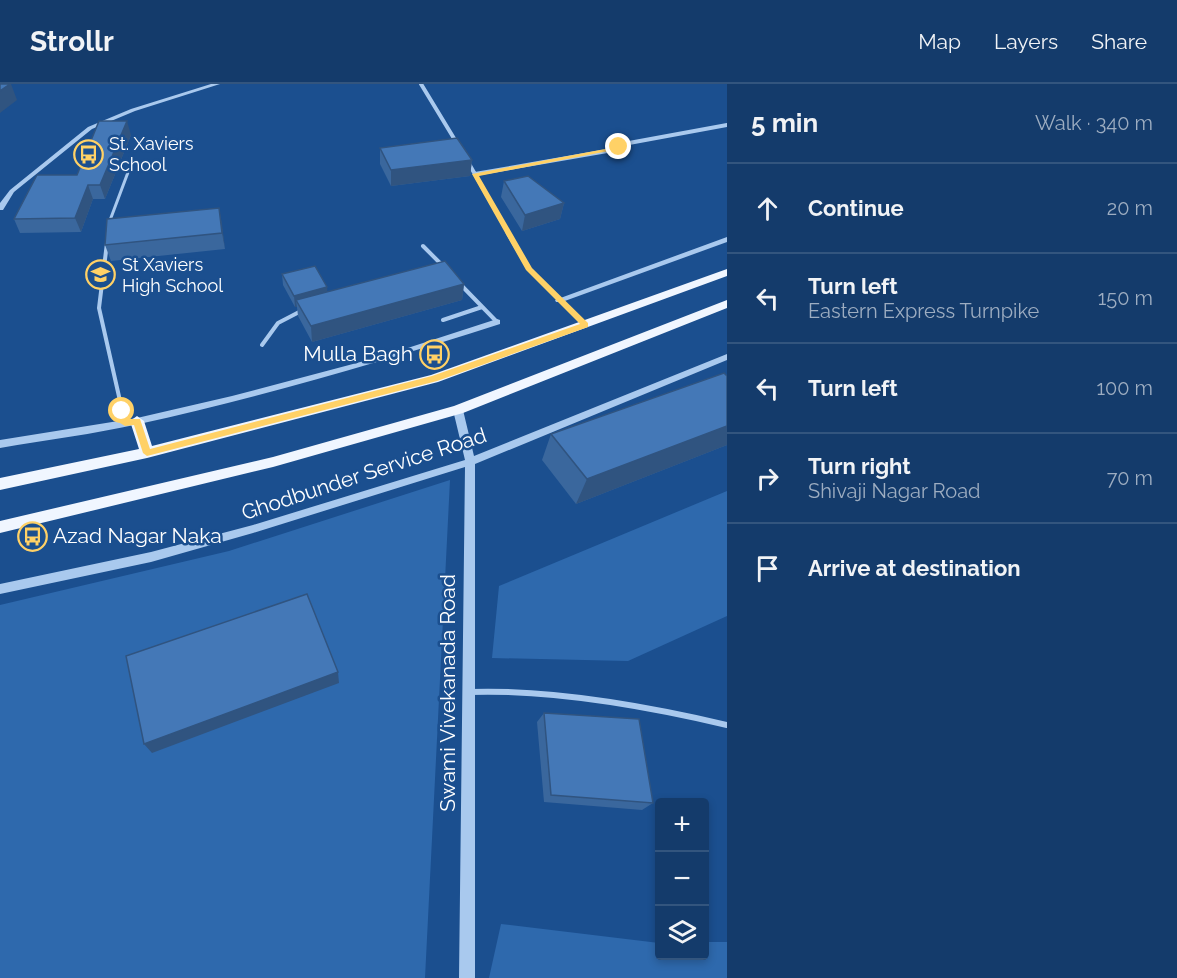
<!DOCTYPE html>
<html lang="en">
<head>
<meta charset="utf-8">
<style>
	:root { --surface:#143b6b; --page:#214673; --text:#f1f3f6; --muted:#9dadc1; --line:#33557e }
	body { margin:0; font-family:Raleway,sans-serif; background:var(--page); color:var(--text) }
	.controls { position:absolute; right:18px; bottom:18px; display:grid; overflow:hidden; border-radius:6px; box-shadow:0 3px 9px #0003 }
	.controls button { width:54px; height:54px; display:grid; place-items:center; padding:0; border:0; border-bottom:2px solid var(--line); background:var(--surface); color:var(--text); font:30px sans-serif }
	.stop { position:absolute; width:18px; height:18px; margin:-14px; border:4px solid #ffd166; border-radius:50%; background:#fff }
	.stop.end { background:#ffd166; border-color:#fff; box-shadow:0 2px 6px #0008 }
	.list { margin:0; padding:0; list-style:none }
	h2 { display:flex; justify-content:space-between; align-items:center; height:78px; margin:0; padding:0 24px; font-size:26px }
	h2 small { font-size:20px; font-weight:400; color:var(--muted) }
	.list li { display:grid; grid-template-columns:39px 1fr auto; gap:18px; align-items:center; box-sizing:border-box; height:90px; padding:0 24px; border-top:2px solid var(--line) }
	.list b { display:block; font-size:22px; white-space:nowrap }
	.list p { margin:0; font-size:20px; white-space:nowrap; color:var(--muted) }
	.list em { font-size:20px; font-style:normal; color:var(--muted) }
	.icon { flex:none; width:33px; height:33px; fill:none; stroke:currentColor; stroke-width:2; stroke-linecap:round; stroke-linejoin:round }
	.map { position:relative; flex:none; width:727px; height:894px; overflow:hidden }
	header { display:flex; align-items:center; gap:36px; box-sizing:border-box; height:84px; padding:0 30px; background:var(--surface); border-bottom:2px solid var(--line) }
	header strong { font-size:28px }
	nav { display:flex; gap:33px; margin-inline-start:auto; font-size:21px }
	main { display:flex }
	aside { flex:1; background:var(--surface) }
	.map>svg:first-child { display:block }
</style>
</head>
<body>
<header>
<strong>Strollr</strong>
<nav><a>Map</a><a>Layers</a><a>Share</a></nav>
</header>
<main>
<div class="map">
<svg width="727" height="894" viewBox="0 0 727 894">
	<rect width="100%" height="100%" fill="#1b4f8f"/>
	<path fill="#2e69ad" d="M450 396 425 894H0V521L229 467Z
		M727 407V532L628 577 492 574 499 502Z
		M501 840 659 859 660 872H704L705 858H727V894H489Z"/>
	<g fill="none" stroke-linecap="round" stroke-linejoin="round">
		<path stroke="#a9c9ee" stroke-width="3" d="M109 139 130 83"/>
		<path stroke="#a9c9ee" stroke-width="4" d="M107 159 99 224 125 339
			M423 162 443 182
			M461 201 497 238
			M443 236 482 223
			M262 261 278 239 303 226"/>
		<path stroke="#a9c9ee" stroke-width="6" d="M469 608C553 605 646 622 727 641"/>
		<path stroke="#a9c9ee" stroke-width="4" d="M421 0 458 61
			M468 78 509 150
			M475 90 613 66 629 59 727 41"/>
		<path stroke="#a9c9ee" stroke-width="4.5" d="M508 149 529 185 585 241"/>
		<path fill="#a9c9ee" fill-rule="evenodd" d="M211 0H220L135 27 92 45 14 108 3 126H0V119L10 106 88 43 131 25Z
			M727 153V158L562 218H556L555 216Z
			M497 235 500 236V240C381 278 261 313 139 340 94 350 46 356 0 364V356L137 334 232 312 383 272Z
			M727 270V276L475 380V894H459L465 383 253 449 151 478 0 510V500L151 468 253 441 465 376 453 326 455 324H461L463 326 474 372Z"/>
		<path fill="#f0f6ff" fill-rule="evenodd" d="M727 185V192L438 298 147 374 0 406V394L139 365 130 337 137 332 144 337 152 362 431 291Z
			M727 216V224L463 329 273 383 0 449V437L273 373 454 322Z"/>
	</g>
	<path fill="#3a679d" d="M131 51 105 115H93L81 148 20 149 14 135 77 91Z
		M380 64 472 76 470 92 391 102 380 80Z
		M504 97 564 119 560 135 522 147 501 113Z
		M219 124 225 165 111 177 105 161Z
		M282 190 328 208 464 200 462 216 312 258 298 232 297 223H295L283 201Z
		M727 292V361L576 420 542 376 551 350Z
		M544 629 653 719 642 726 544 718 537 638Z"/>
	<path fill="#305480" d="M10 0H11L17 16 0 29V7Z
		M127 37 131 51 105 115 100 101Z
		M472 76 470 92 391 102V86Z
		M88 101 93 115 81 148 75 134Z
		M564 119 560 135 522 147 525 131Z
		M219 124 222 140 225 165 222 149Z
		M464 200 462 216 312 258 311 242Z
		M327 203 328 214 296 216 297 223H295L294 212Z
		M727 342V361L576 420 587 395Z
		M338 588 339 599 152 669 144 660Z"/>
	<path fill="#4478b7" stroke="#305480" stroke-width="1.5" d="M0 0H10L0 7Z
		M99 37H127L100 101H88L75 134 14 135 37 91H77Z
		M457 54 472 76 391 86 380 64Z
		M528 92 564 119 525 131 504 97Z
		M219 124 222 149 105 161 107 135Z
		M445 177 464 200 311 242 296 216Z
		M315 182 327 203 294 212 282 190Z
		M724 289 727 292V342L587 395 551 350Z
		M307 510 338 588 144 660 126 572Z
		M544 629 639 635 653 719 551 711Z"/>
	<path fill="#ffd166" d="M621 62 619 65 479 92 532 184 588 239V243L437 297 147 372 143 369 134 341 125 342 120 339 118 327 122 324 127 327 128 335H140L150 365 432 292 580 240 526 186 472 90Z"/>
	<defs>
		<symbol id="bus-ring" viewBox="-11 -11 22 22"><circle r="9.5" fill="#1b4f8f" stroke="#ffd166" stroke-width="1.5"/><path d="M-5-6H5V4H4V6H2V4H-2V6H-4V4H-5ZM-3.5-4V0h7V-4ZM-3.5 1.2v1.5H-2V1.2ZM2 1.2v1.5H3.5V1.2Z" fill="#ffd166"/></symbol>
		<symbol id="school-ring" viewBox="-11 -11 22 22"><circle r="9.5" fill="#1b4f8f" stroke="#ffd166" stroke-width="1.5"/><path d="M0-5L7-2L0 1L-7-2ZM-4 1L0 2.5L4 1V4Q0 6-4 4Z" fill="#ffd166"/></symbol>
	</defs>
	<g fill-rule="evenodd">
		<use href="#bus-ring" x="72" y="54" width="33" height="33"/>
		<use href="#school-ring" x="84" y="174" width="33" height="33"/>
		<use href="#bus-ring" x="418" y="254" width="33" height="33"/>
		<use href="#bus-ring" x="16" y="436" width="33" height="33"/>
	</g>
	<g text-anchor="middle" stroke-width="5" stroke-linejoin="round" paint-order="stroke">
		<g font-size="18" fill="#fff" stroke="#1b4f8f" text-anchor="start">
			<text x="109" y="66">St. Xaviers<tspan x="109" dy="21">School</tspan></text>
			<text x="122" y="187">St Xaviers<tspan x="122" dy="21">High School</tspan></text>
		</g>
		<g font-size="21" fill="#fff" stroke="#1b4f8f" text-anchor="end">
			<text x="413" y="277">Mulla Bagh</text>
			<text x="53" y="459" text-anchor="start">Azad Nagar Naka</text>
		</g>
		<g font-size="21" fill="#fff" stroke="#1b4f8f">
			<text transform="translate(364 390) rotate(-18)" y="7">Ghodbunder Service Road</text>
			<text transform="translate(448 609) rotate(-90)" y="7">Swami Vivekanada Road</text>
		</g>
	</g>
</svg>
<div class="controls">
<button>+</button>
<button>−</button>
<button><svg class="icon" aria-label="layers" viewBox="0 0 24 24"><path d="M12 4l9 5-9 5-9-5zM3 14l9 5 9-5"/></svg></button>
</div>
<div class="stop" style="left:122px;top:327px"></div>
<div class="stop end" style="left:619px;top:63px"></div>
</div>
<aside>
<h2>5 min<small>Walk · 340 m</small></h2>
<ul class="list">
<li><svg class="icon" aria-label="ahead" viewBox="0 0 24 24"><path d="M12 20V5M6 11l6-6 6 6"/></svg><div><b>Continue</b></div><em>20 m</em></li>
<li><svg class="icon" aria-label="left" viewBox="0 0 24 24"><path d="M17 20v-9H6M10 6l-5 5 5 5"/></svg><div><b>Turn left</b><p>Eastern Express Turnpike</p></div><em>150 m</em></li>
<li><svg class="icon" aria-label="left" viewBox="0 0 24 24"><path d="M17 20v-9H6M10 6l-5 5 5 5"/></svg><div><b>Turn left</b></div><em>100 m</em></li>
<li><svg class="icon" aria-label="right" viewBox="0 0 24 24"><path d="M7 20v-9h11M14 6l5 5-5 5"/></svg><div><b>Turn right</b><p>Shivaji Nagar Road</p></div><em>70 m</em></li>
<li><svg class="icon" aria-label="arrive" viewBox="0 0 24 24"><path d="M6 21V4h12l-3 4 3 4H6"/></svg><div><b>Arrive at destination</b></div></li>
</ul>
</aside>
</main>
</body>
</html>
